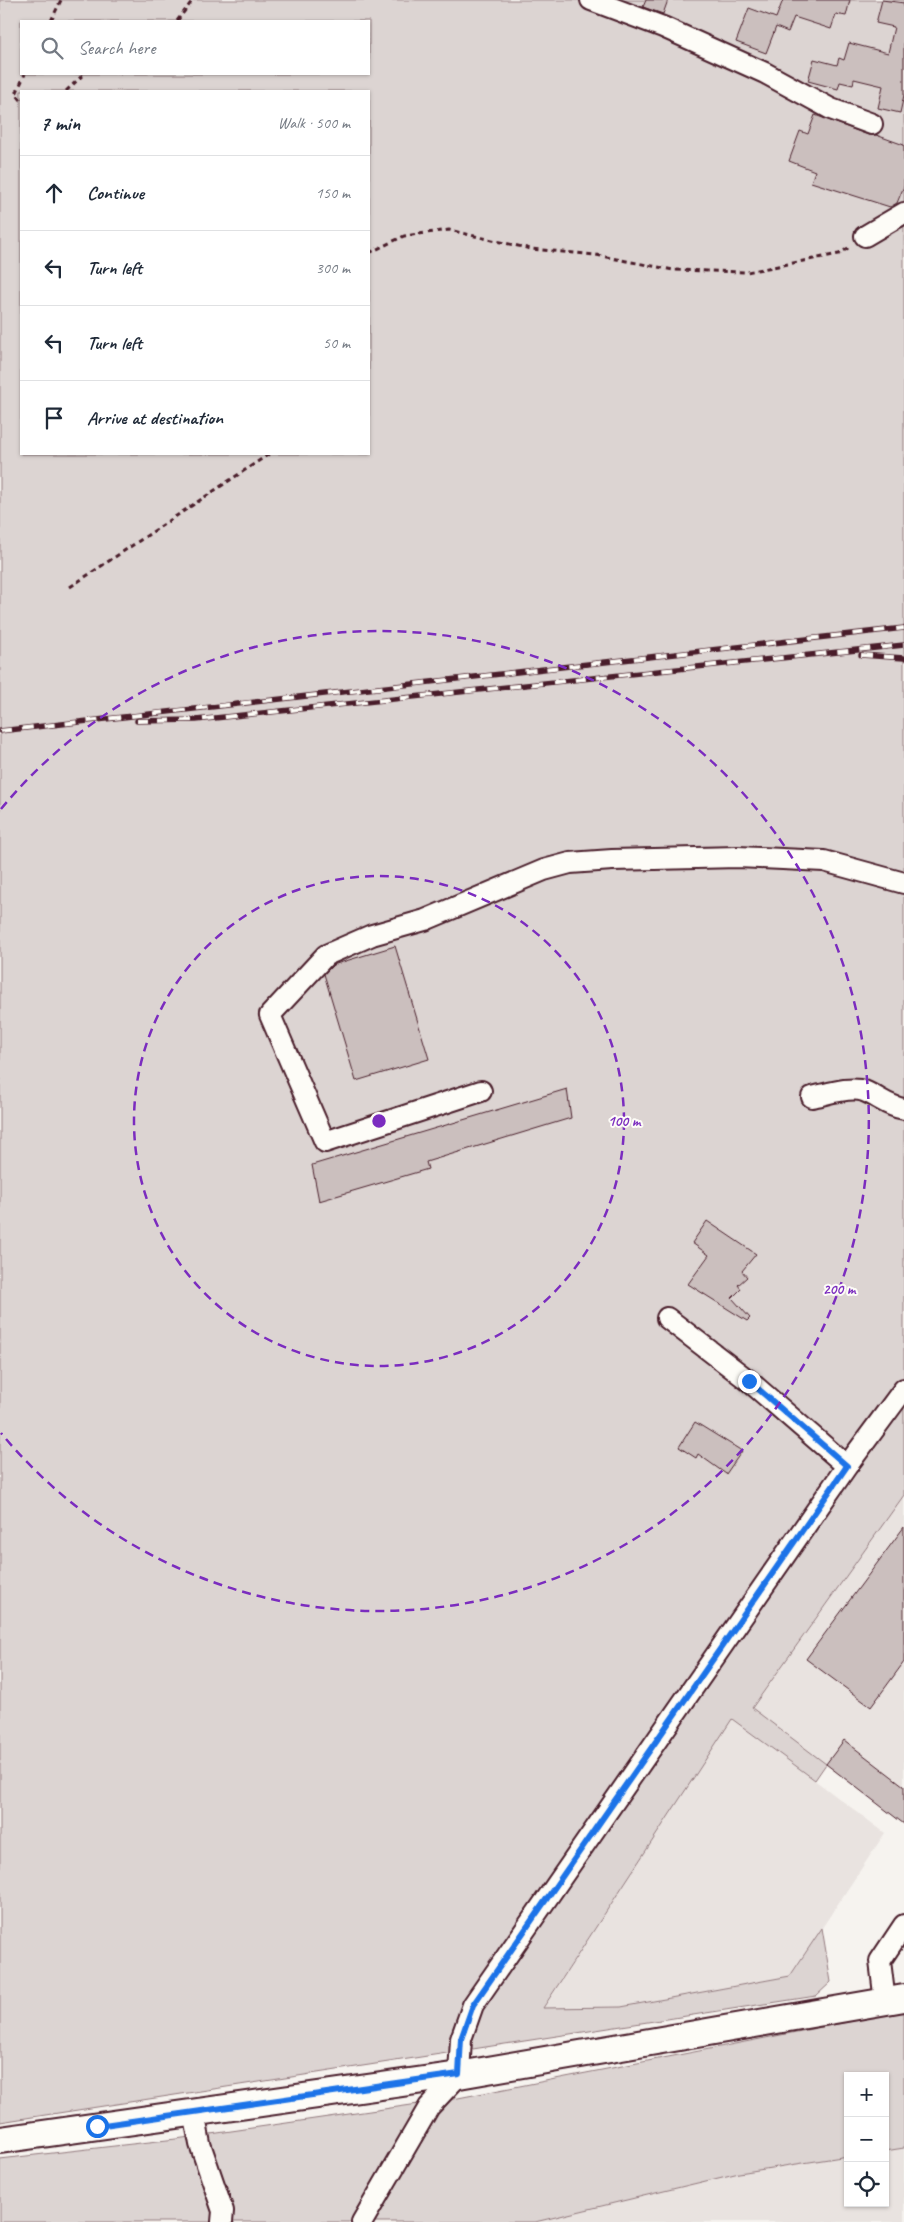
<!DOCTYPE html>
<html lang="en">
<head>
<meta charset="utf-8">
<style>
	:root { --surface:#fff; --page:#f2f2f3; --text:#1f2937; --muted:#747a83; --line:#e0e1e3 }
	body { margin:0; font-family:Caveat,sans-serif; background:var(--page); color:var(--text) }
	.controls { position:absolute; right:15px; bottom:15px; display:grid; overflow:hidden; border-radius:0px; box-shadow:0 1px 4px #0004 }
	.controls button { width:45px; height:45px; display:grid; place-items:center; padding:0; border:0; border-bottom:1px solid var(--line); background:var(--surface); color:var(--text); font:25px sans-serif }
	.stop { position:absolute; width:15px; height:15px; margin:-11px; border:4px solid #1a73e8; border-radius:50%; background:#fff }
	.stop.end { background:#1a73e8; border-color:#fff; box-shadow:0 1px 5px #0008 }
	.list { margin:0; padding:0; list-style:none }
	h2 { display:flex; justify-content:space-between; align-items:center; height:65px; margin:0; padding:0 20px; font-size:21px }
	h2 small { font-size:16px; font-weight:400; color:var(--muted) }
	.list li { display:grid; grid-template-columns:32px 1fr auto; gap:15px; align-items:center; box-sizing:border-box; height:75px; padding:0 20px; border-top:1px solid var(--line) }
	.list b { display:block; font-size:19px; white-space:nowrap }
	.list em { font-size:16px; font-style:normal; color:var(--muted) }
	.icon { flex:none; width:28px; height:28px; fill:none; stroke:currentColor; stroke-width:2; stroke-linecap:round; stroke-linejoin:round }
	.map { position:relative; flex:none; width:904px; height:2222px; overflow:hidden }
	.search { position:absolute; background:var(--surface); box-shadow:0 1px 4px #0004; left:20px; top:20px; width:350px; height:55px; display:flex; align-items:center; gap:12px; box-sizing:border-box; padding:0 18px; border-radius:0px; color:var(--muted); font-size:19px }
	.panel { position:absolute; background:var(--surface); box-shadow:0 1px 4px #0004; left:20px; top:90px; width:350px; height:365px; border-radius:0px }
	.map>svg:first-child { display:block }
</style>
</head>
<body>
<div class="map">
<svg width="904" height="2222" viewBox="0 0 904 2222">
	<rect width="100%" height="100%" fill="#f6f3ef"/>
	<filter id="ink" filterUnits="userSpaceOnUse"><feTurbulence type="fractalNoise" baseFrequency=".02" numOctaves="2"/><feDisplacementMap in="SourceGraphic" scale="10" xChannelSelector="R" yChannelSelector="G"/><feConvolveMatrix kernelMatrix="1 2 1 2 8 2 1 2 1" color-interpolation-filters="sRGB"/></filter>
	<g filter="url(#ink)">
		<path fill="#e9e3e0" d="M904 1495V1824L752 1709Z
			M732 1718 885 1833 790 1976 621 2007 543 2009Z
			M904 2148V2222H535L739 2173 848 2156V2203H885V2151Z"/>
		<path fill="#dcd4d2" stroke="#937a7e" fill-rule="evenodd" d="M0 0H904V1495L752 1708 826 1764 815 1780 732 1719 543 2008 621 2007 790 1976 822 1928 831 1982 816 1996 0 2122ZM21 21H369V74H21ZM21 91H369V454H21Z
			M904 2011V2148L885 2151V2076H848V2156L739 2173 535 2222H0V2159L176 2139 453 2099Z"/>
		<path fill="#cbbfbe" stroke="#4a1f2b" d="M646 0H668L663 14 643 7Z
			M783 0H850L846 16 836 14 831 29 794 17 788 32 776 27 766 53 736 42 749 8 776 18Z
			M882 0 904 3V95L900 113 878 108 883 86 854 79 853 85 840 82 838 89 808 81 814 59 837 65 839 58 844 60 849 43 888 53 894 27 876 23Z
			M815 115 868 135H876L904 145V186L897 203 890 207 811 182 815 171 789 161 800 131 808 134Z
			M395 946 429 1059 356 1081 324 974 333 965 339 963Z
			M567 1089 571 1118 426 1162 428 1169 319 1201 312 1165Z
			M707 1221 756 1254 742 1271 747 1277 738 1285 741 1289 732 1298 750 1318 747 1321 688 1284 709 1255 692 1243Z
			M695 1422 742 1451 726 1474 698 1454 696 1458 679 1447Z
			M904 1527V1662L871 1707 806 1659Z
			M844 1740 904 1786V1824L826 1764Z"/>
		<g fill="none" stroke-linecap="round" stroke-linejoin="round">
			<defs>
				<path id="minor" d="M591 0 663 27 765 73 831 109 872 124
					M865 236 904 213
					M481 1091 325 1142 270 1015 326 955 372 935 425 920 544 870 570 863 612 860 738 857 824 861 904 883
					M812 1097C827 1094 850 1086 864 1091 879 1097 887 1106 904 1109
					M667 1318 749 1381 847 1466
					M885 2002 880 1961 904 1925
					M194 2112 200 2144 223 2211 222 2222
					M362 2222 429 2107 459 2075 461 2039 473 2005 847 1466 904 1389"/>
				<path id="major" d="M0 2140 459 2075 904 1998"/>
			</defs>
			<use href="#minor" stroke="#4a1f2b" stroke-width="24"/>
			<use href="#major" stroke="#4a1f2b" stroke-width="30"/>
			<path stroke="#4a1f2b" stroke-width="3" stroke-dasharray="5 4" stroke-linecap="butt" d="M51 21 61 0
				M177 21 193 0
				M66 91 84 74
				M21 100 16 94 25 74
				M369 253 404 236 449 230 531 249 596 255 673 270 747 272 839 254 851 246
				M70 587 269 454"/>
			<use href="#minor" stroke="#fdfcf7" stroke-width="20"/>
			<use href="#major" stroke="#fdfcf7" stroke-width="26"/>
			<defs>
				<path id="rail" d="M861 655 904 658
					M137 721 196 720 904 645
					M0 731 904 628"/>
			</defs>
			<use href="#rail" stroke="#4a1f2b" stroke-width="5.5"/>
			<use href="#rail" stroke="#fdfcf7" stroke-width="4" stroke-dasharray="11" stroke-linecap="butt"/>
		</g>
	</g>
	<g fill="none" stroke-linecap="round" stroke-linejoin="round" filter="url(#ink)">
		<path stroke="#1a73e8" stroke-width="6" d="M97 2126 459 2074 461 2039 473 2005 847 1466 749 1381"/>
	</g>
	<g fill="none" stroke="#7b2cbf" stroke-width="2.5" stroke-dasharray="9 6">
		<circle cx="379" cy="1121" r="245"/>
		<path d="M1 809A490 490 0 1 1 1 1433"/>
	</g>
	<circle cx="379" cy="1121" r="8" fill="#7b2cbf" stroke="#fdfcf7" stroke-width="2.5"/>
	<g font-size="15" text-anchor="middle" font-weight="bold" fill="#7b2cbf" stroke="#fdfcf7" stroke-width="4" stroke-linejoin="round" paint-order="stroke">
		<text x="624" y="1126">100 m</text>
		<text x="839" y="1294">200 m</text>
	</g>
</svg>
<div class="controls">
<button>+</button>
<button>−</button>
<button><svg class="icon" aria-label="locate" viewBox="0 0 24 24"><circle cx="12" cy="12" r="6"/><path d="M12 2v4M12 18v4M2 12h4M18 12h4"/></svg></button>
</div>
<div class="stop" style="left:97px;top:2126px"></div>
<div class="stop end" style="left:749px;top:1381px"></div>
<div class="search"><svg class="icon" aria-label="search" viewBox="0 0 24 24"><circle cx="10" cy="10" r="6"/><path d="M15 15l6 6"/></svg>Search here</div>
<section class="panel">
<h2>7 min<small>Walk · 500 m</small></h2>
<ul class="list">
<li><svg class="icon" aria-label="ahead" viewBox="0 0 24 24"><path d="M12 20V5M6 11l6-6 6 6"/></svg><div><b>Continue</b></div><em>150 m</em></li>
<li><svg class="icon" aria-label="left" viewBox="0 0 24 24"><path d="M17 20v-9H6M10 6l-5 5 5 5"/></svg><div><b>Turn left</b></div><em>300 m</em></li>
<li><svg class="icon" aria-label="left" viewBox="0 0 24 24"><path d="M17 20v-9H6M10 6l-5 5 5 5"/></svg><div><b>Turn left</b></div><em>50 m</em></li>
<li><svg class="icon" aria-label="arrive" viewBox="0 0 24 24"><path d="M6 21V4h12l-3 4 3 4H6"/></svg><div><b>Arrive at destination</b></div></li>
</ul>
</section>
</div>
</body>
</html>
